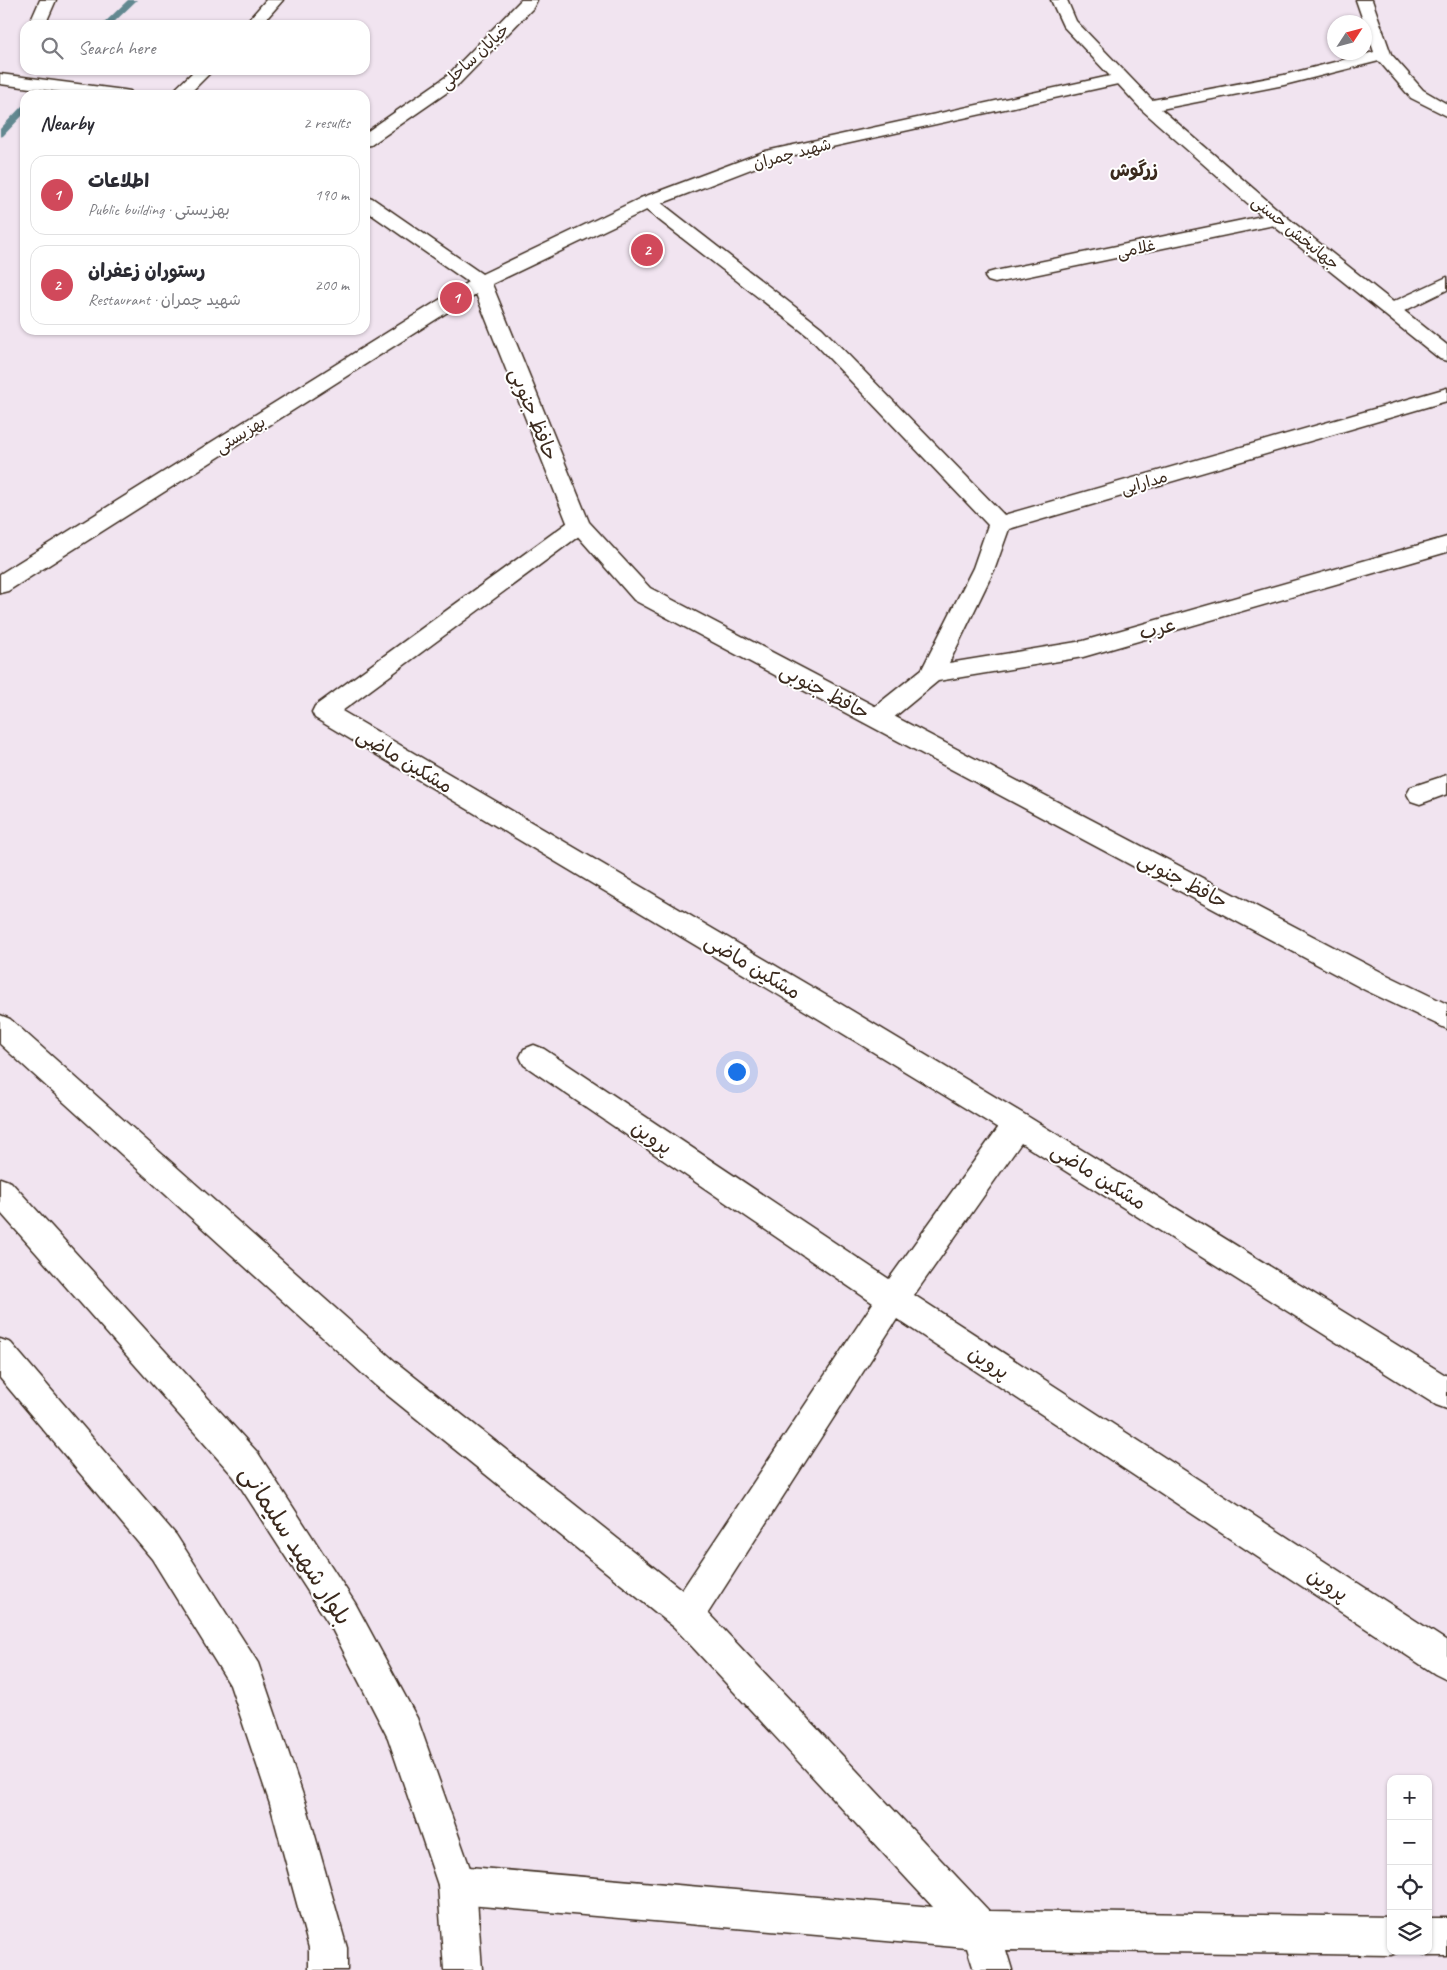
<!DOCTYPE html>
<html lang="en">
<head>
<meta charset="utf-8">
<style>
	:root { --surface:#fff; --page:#f2f2f3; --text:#2b2b33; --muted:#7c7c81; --line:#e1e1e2; --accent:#d1495b }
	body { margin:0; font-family:Caveat,"Playpen Sans Arabic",sans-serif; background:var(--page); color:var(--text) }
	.controls { position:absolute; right:15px; bottom:15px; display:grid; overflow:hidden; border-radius:10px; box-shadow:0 1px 4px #0004 }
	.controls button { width:45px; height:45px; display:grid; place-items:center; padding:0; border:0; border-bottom:1px solid var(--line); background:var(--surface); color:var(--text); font:25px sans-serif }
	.compass { position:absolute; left:1327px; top:15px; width:45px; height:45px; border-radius:50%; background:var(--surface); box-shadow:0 1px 4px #0004; rotate:54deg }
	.you { position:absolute; left:736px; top:1071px; width:18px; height:18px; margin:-12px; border:4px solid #fff; border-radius:50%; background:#1a73e8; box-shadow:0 0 0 8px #1a73e833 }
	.badge { display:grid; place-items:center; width:32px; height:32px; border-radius:50%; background:var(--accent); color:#fff; font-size:16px; font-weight:700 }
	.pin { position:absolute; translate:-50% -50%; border:2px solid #fff; box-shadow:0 1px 5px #0006 }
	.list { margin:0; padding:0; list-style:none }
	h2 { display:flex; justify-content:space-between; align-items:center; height:65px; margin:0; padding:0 20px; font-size:21px }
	h2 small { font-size:16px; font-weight:400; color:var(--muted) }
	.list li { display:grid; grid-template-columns:32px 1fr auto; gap:15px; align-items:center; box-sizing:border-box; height:80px; margin:0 10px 10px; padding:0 10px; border:1px solid var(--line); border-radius:15px }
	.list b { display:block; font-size:19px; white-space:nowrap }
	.list p { margin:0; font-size:16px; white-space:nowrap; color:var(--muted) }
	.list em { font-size:16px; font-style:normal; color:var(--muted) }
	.icon { flex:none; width:28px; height:28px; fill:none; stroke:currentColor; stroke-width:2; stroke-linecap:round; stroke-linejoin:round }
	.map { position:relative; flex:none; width:1447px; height:1970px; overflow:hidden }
	.search { position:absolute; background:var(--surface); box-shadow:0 1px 4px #0004; left:20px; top:20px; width:350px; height:55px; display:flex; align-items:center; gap:12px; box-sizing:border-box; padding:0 18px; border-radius:15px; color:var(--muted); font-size:19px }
	.panel { position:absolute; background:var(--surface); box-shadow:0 1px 4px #0004; left:20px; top:90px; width:350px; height:245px; border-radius:15px }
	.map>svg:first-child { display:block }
</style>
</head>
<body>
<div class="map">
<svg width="1447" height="1970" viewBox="0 0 1447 1970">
	<rect width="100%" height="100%" fill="#f1e4f0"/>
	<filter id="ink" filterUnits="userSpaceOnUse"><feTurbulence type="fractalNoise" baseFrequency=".02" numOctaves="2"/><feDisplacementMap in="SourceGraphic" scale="10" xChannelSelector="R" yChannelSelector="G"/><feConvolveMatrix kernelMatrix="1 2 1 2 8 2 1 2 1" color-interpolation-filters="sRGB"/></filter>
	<g filter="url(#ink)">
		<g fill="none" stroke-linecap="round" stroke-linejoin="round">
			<path fill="#628890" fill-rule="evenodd" d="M128 0H137L111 25H102Z
				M57 70H66L60 75 56 72Z
				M25 105V113L3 136 0 137V129L22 106Z"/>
			<defs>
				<path id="street" d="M40 0H56L45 25H29Z
					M521 0H537L533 8 459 84 371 145 365 146V133L447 76Z
					M648 196 655 198 822 328 1004 515 1447 388V401L1009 529 995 568 949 663 1083 641 1447 537V552L1083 657 938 681 886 724 877 727 868 724 865 718 868 712 922 669 973 568 988 525 808 336 641 206 639 202 641 198Z
					M1277 213 1284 215 1286 219 1284 223 995 283 988 281 985 277 988 273 995 271Z
					M1447 277V290L1398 314 1391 316 1384 314 1381 310 1384 306Z
					M579 518 587 520 590 525 587 530 342 711 839 1003 1027 1116 1447 1376V1409L1436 1405 1021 1143 914 1295 1447 1641V1680L1435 1674 897 1319 708 1613 989 1911 1391 1917V1951H1401L1391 1955 1006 1950 1012 1970H974L967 1948 457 1904 444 1898 438 1885 444 1872 457 1866 933 1907 674 1627 375 1385 0 1044V1015L10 1019 397 1363 682 1590 873 1303 524 1065 520 1057 524 1049 534 1045 544 1049 889 1279 998 1128 819 1019 315 718 312 712 315 706 571 520Z
					M1447 775V794L1420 804 1411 801 1407 794 1411 787Z
					M1428 1918H1447V1956H1428L1416 1951H1428Z"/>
				<path id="secondary" d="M266 0H283L261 25H244Z
					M1051 0H1067L1076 21 1152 100 1284 75 1374 52 1356 0H1372L1391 54 1423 90 1447 104V116L1411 98 1379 61 1284 85 1161 109 1284 215 1447 345V361L1440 359 1270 223 1142 110 1118 84 777 159 655 206 492 284 589 522 650 588 1385 974 1447 1004V1029L1365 990 634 600 568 525 476 294 8 591 0 593V574L468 282 365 210V196L372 198 482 274 641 198 766 151 1110 76 1063 26Z
					M195 70H213L188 95H169Z
					M0 74 124 90 130 91 133 95H84L0 84Z
					M0 1178 11 1182 258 1453 355 1603 417 1718 476 1885 482 1970H444L438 1885 388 1738 331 1627 234 1477 0 1212Z
					M0 1339 11 1343 176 1535 258 1663 306 1804 347 1948V1970H309V1948L270 1804 230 1685 152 1559 0 1378Z"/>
			</defs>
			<use href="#street" stroke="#3b2a1e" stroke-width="3"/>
			<use href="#secondary" stroke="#3b2a1e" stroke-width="3"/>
			<use href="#street" fill="#fff" fill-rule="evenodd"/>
			<use href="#secondary" fill="#fff" fill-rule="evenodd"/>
		</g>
	</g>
	<g text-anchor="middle" stroke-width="4" stroke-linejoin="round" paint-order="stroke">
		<g font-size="16" fill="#3b2a1e" stroke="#fff">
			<text transform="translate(474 56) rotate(-43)" y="6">خیابان ساحلی</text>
			<text transform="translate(792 153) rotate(-15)" y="6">شهید چمران</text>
			<text transform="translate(1296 232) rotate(39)" y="6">جهانبخش حسنی</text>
			<text transform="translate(1136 248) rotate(-12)" y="6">غلامی</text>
			<text transform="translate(240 434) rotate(-32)" y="6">بهزیستی</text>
			<text transform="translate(1144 482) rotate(-16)" y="6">مدارایی</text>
		</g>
		<g font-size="18" font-weight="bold" fill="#3b2a1e" stroke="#fff">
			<text x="1134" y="176">زرگوش</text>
		</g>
		<g font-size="20" fill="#3b2a1e" stroke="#fff">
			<text transform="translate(534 414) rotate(68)" y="7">حافظ جنوبی</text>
			<text transform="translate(1157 628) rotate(-16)" y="7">عرب</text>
			<text transform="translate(825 691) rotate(28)" y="7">حافظ جنوبی</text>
			<text transform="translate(405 760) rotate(31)" y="7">مشکین ماضی</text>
			<text transform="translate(1183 880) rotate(28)" y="7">حافظ جنوبی</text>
			<text transform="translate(753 966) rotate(31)" y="7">مشکین ماضی</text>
			<text transform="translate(652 1137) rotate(34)" y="7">پروین</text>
			<text transform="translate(1099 1176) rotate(32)" y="7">مشکین ماضی</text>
			<text transform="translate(989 1362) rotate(33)" y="7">پروین</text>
			<text transform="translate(1328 1584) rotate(33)" y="7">پروین</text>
		</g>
		<g font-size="24" fill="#3b2a1e" stroke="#fff">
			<text transform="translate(296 1545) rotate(57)" y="8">بلوار شهید سلیمانی</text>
		</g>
	</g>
</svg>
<div class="controls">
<button>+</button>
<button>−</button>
<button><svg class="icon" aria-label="locate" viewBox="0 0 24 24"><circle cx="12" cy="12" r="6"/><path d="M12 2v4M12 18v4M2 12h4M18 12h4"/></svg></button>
<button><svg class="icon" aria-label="layers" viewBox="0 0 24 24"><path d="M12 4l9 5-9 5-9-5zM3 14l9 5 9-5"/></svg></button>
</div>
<svg class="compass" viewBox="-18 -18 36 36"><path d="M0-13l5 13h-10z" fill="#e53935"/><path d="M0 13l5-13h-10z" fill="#7c7c81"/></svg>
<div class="you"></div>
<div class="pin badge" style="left:456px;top:298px">1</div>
<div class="pin badge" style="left:647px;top:250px">2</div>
<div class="search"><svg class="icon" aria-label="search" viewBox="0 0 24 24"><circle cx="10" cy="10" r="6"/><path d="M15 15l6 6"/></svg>Search here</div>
<section class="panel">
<h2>Nearby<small>2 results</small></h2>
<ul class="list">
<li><span class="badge">1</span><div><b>اطلاعات</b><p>Public building · بهزیستی</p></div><em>190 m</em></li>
<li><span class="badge">2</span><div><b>رستوران زعفران</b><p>Restaurant · شهید چمران</p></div><em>200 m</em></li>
</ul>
</section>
</div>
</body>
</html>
